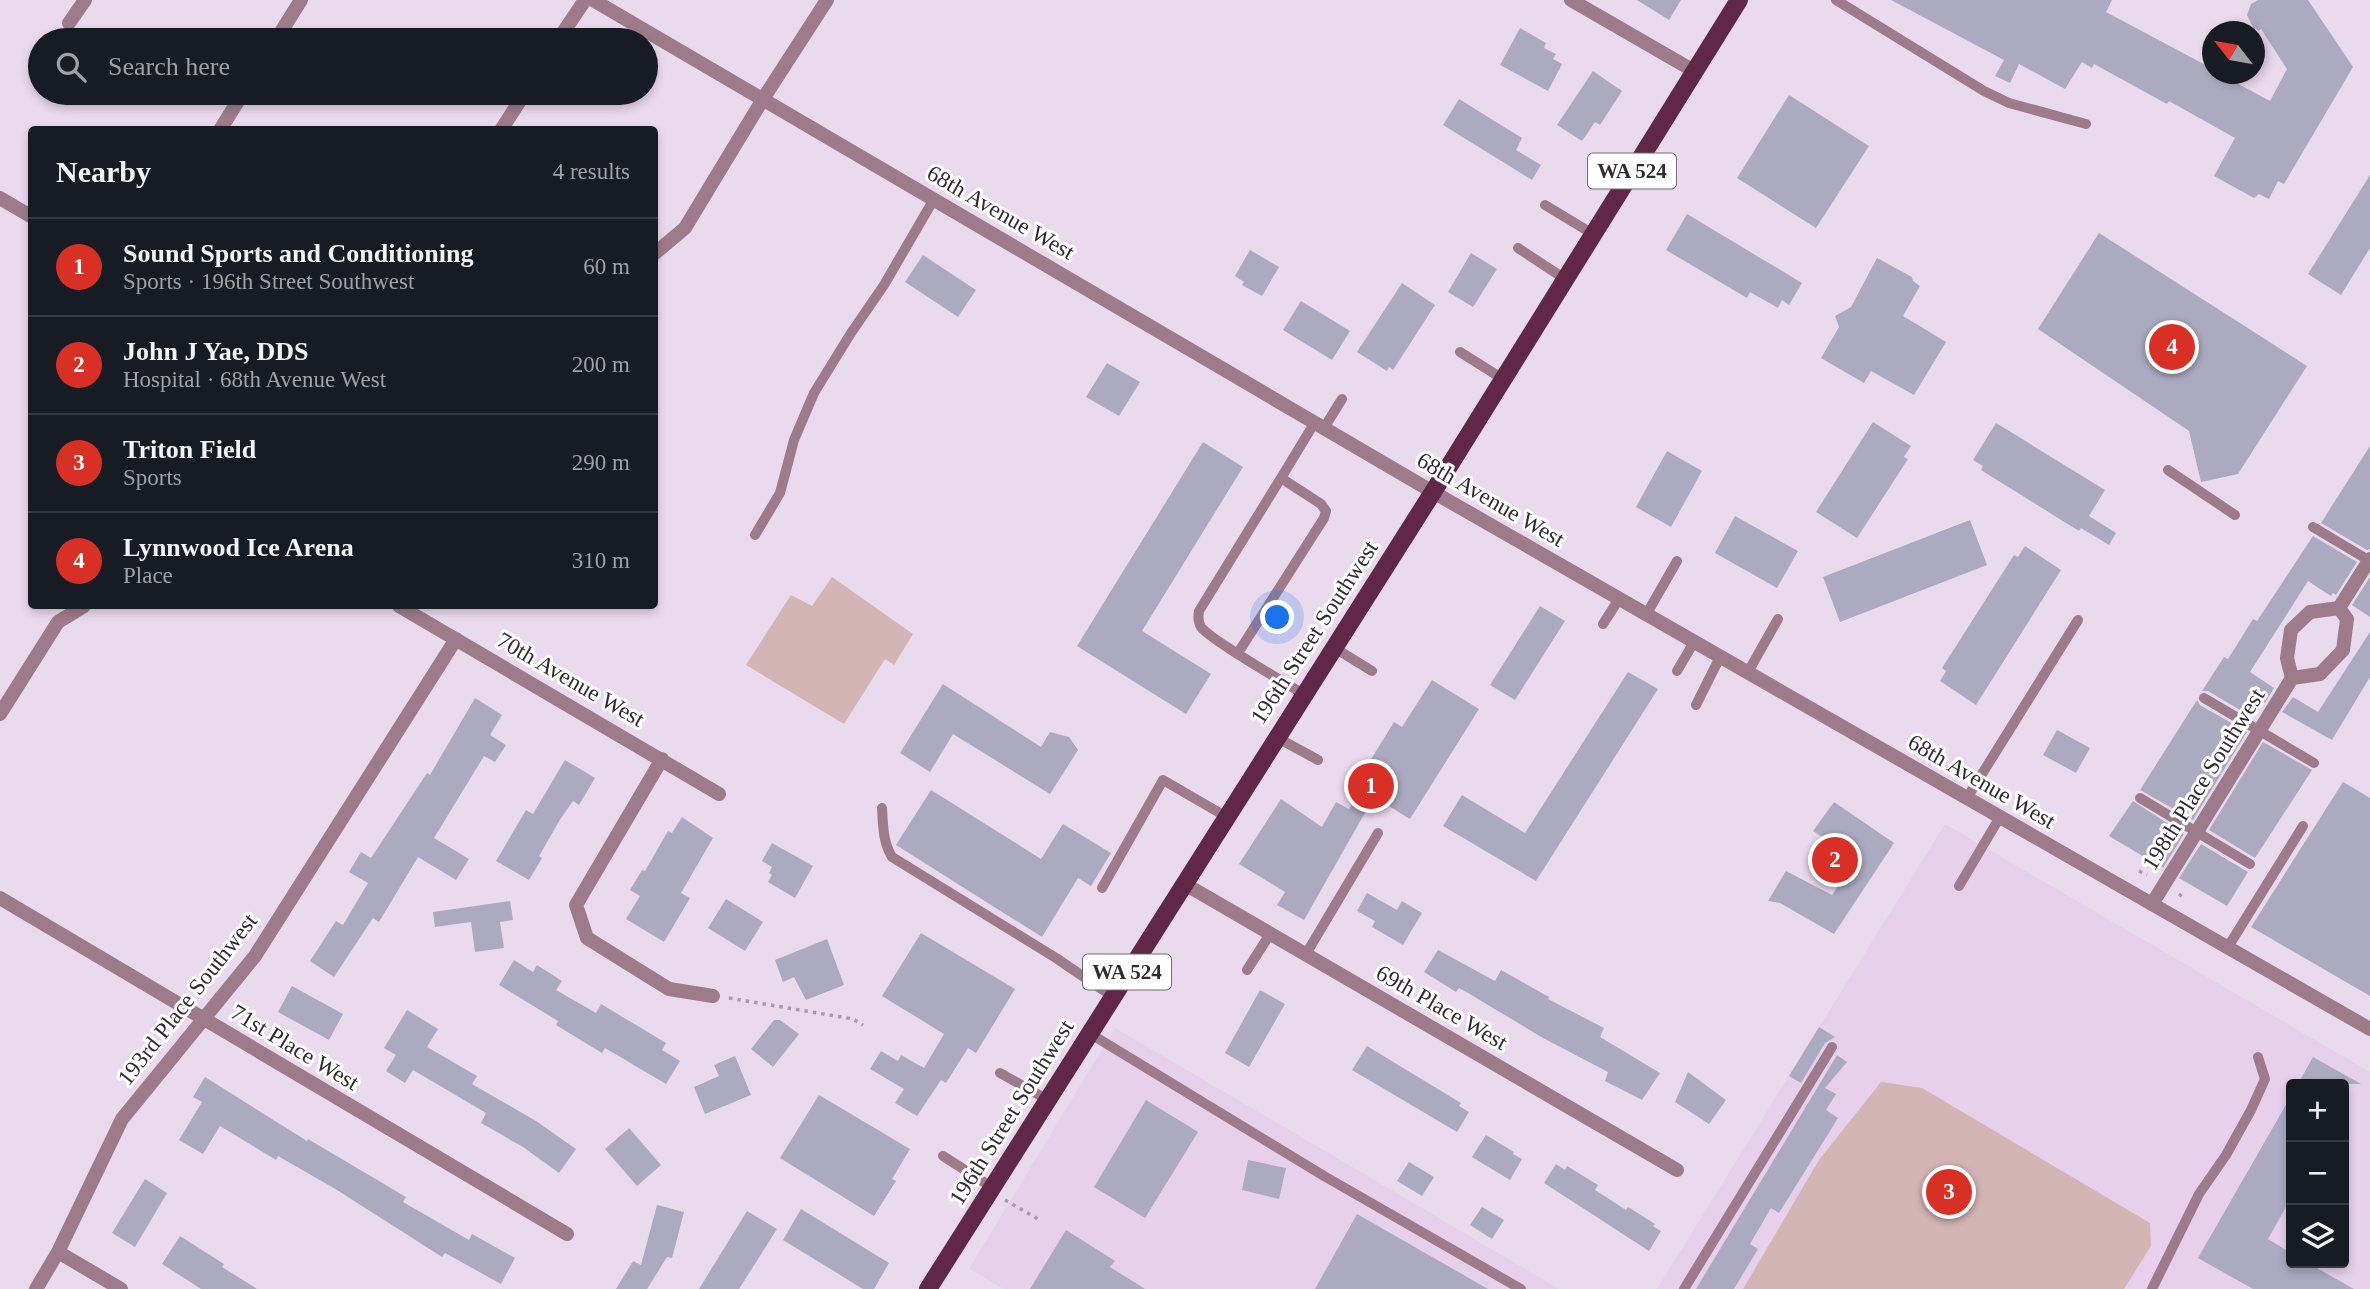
<!DOCTYPE html>
<html lang="en">
<head>
<meta charset="utf-8">
<style>
	:root { --surface:#171b24; --page:#20242c; --text:#f1f3f6; --muted:#9ea1a6; --line:#363941; --accent:#d93025 }
	body { margin:0; font-family:"Times New Roman",serif; background:var(--page); color:var(--text) }
	.controls { position:absolute; right:21px; bottom:21px; display:grid; overflow:hidden; border-radius:7px; box-shadow:0 4px 10px #0003 }
	.controls button { width:63px; height:63px; display:grid; place-items:center; padding:0; border:0; border-bottom:2px solid var(--line); background:var(--surface); color:var(--text); font:35px sans-serif }
	.compass { position:absolute; left:2202px; top:21px; width:63px; height:63px; border-radius:50%; background:var(--surface); box-shadow:0 4px 10px #0003; rotate:301deg }
	.you { position:absolute; left:1278px; top:618px; width:24px; height:24px; margin:-18px; border:5px solid #fff; border-radius:50%; background:#1a73e8; box-shadow:0 0 0 10px #1a73e833 }
	.badge { display:grid; place-items:center; width:46px; height:46px; border-radius:50%; background:var(--accent); color:#fff; font-size:23px; font-weight:700 }
	.pin { position:absolute; translate:-50% -50%; border:4px solid #fff; box-shadow:0 2px 7px #0006 }
	.list { margin:0; padding:0; list-style:none }
	h2 { display:flex; justify-content:space-between; align-items:center; height:91px; margin:0; padding:0 28px; font-size:30px }
	h2 small { font-size:23px; font-weight:400; color:var(--muted) }
	.list li { display:grid; grid-template-columns:46px 1fr auto; gap:21px; align-items:center; box-sizing:border-box; height:98px; padding:0 28px; border-top:2px solid var(--line) }
	.list b { display:block; font-size:26px; white-space:nowrap }
	.list p { margin:0; font-size:23px; white-space:nowrap; color:var(--muted) }
	.list em { font-size:23px; font-style:normal; color:var(--muted) }
	.icon { flex:none; width:38px; height:38px; fill:none; stroke:currentColor; stroke-width:2; stroke-linecap:round; stroke-linejoin:round }
	.map { position:relative; flex:none; width:2370px; height:1289px; overflow:hidden }
	.search { position:absolute; background:var(--surface); box-shadow:0 4px 10px #0003; left:28px; top:28px; width:630px; height:77px; display:flex; align-items:center; gap:18px; box-sizing:border-box; padding:0 24px; border-radius:38px; color:var(--muted); font-size:26px }
	.panel { position:absolute; background:var(--surface); box-shadow:0 4px 10px #0003; left:28px; top:126px; width:630px; height:483px; border-radius:7px }
	.map>svg:first-child { display:block }
</style>
</head>
<body>
<div class="map">
<svg width="2370" height="1289" viewBox="0 0 2370 1289">
	<rect width="100%" height="100%" fill="#eadaee"/>
	<path fill="#e6d0eb" fill-rule="evenodd" d="M1945 824 2370 1072V1289H1657ZM2291 1084H2344V1263H2291Z
		M1115 1028 1354 1168 1559 1289H1004L969 1269Z"/>
	<path fill="#d4b5b5" d="M832 577 913 634 894 665 885 659 844 724 746 665 791 595 812 606Z
		M1881 1082 1922 1088 2150 1223 2151 1246 2124 1289H1743L1819 1160Z"/>
	<path fill="#acaac1" d="M1637 0H1681L1669 20Z
		M1891 0H2112L2106 12 2213 69V74H2220L2270 101 2287 69 2261 29 2258 31 2256 28 2254 29 2247 15 2251 4 2258 0H2308L2353 67 2284 184 2278 181 2269 199 2259 194 2254 198 2214 176 2235 138 2169 101 2167 104 2094 64 2092 68 2082 62 2065 89 2019 64 2010 83 1995 76 2004 60Z
		M1520 28 1546 43 1544 48 1556 54 1553 59 1562 64 1548 91 1500 65Z
		M1593 71 1622 91 1600 125 1595 122 1582 141 1557 125Z
		M1789 95 1869 146 1816 228 1737 178Z
		M1459 99 1522 138 1516 150 1541 165 1532 180 1443 125Z
		M2370 175V248L2341 295 2308 274Z
		M1687 214 1802 283 1789 305 1782 300 1778 308 1750 292 1747 298 1666 250Z
		M2099 233 2307 366 2238 474 2201 482 2189 431 2038 329Z
		M1250 250 1279 267 1262 296 1242 285 1244 282 1235 276Z
		M1471 253 1497 269 1473 307 1448 292Z
		M923 255 976 290 958 317 905 282Z
		M1877 258 1912 277 1913 281 1920 286 1903 316 1946 342 1914 395 1871 371 1864 383 1821 358 1839 327 1835 316 1851 307Z
		M1402 283 1435 305 1393 370 1389 367 1387 371 1357 352Z
		M1301 301 1350 331 1332 360 1283 330Z
		M1107 363 1140 382 1119 416 1086 397Z
		M1873 422 1911 446 1904 457 1908 459 1857 538 1816 512Z
		M1996 423 2105 490 2089 516 2116 533 2109 545 2081 528 2079 531 1981 470 1983 466 1973 460Z
		M1203 442 1243 467 1142 631 1211 674 1186 714 1077 646Z
		M2370 446V549L2367 550 2321 523Z
		M1667 451 1702 471 1671 527 1636 507Z
		M1735 516 1798 551 1777 588 1715 553Z
		M1970 520 1987 565 1840 622 1823 577Z
		M2313 536 2357 562 2336 595 2333 593 2331 596 2308 581 2250 672 2274 688 2265 703 2260 699 2250 716 2208 691H2202L2224 657 2228 659 2253 619 2257 621Z
		M2025 546 2061 570 1976 705 1940 681 1946 671 1942 668 2014 555 2018 557Z
		M2370 577V617L2352 605Z
		M1540 606 1565 621 1515 700 1490 685Z
		M2370 632V677L2332 740 2282 712 2293 697 2318 712Z
		M1628 672 1658 689 1536 881 1443 826 1462 795 1525 833Z
		M1432 680 1479 709 1410 819 1374 797 1304 920 1277 905 1285 892 1239 864 1281 799 1322 827 1336 802 1349 809 1375 769 1368 764 1394 722 1402 727Z
		M943 684 1041 747 1050 732 1069 737 1078 750 1050 794 953 734 930 772 900 753Z
		M475 698 502 715 490 735 506 745 495 762 484 756 434 838 469 859 456 880 418 857 379 922 373 918 334 977 310 961 336 921 343 925 368 883 349 872 361 852 371 858 427 773 430 775Z
		M2197 700 2200 705 2247 732 2193 820 2140 790Z
		M2057 730 2090 748 2076 773 2043 755Z
		M2263 742 2312 770 2255 858 2209 830Z
		M565 760 595 778 579 805 573 801 561 818 539 856 542 858 529 880 496 861 526 810 533 814Z
		M2343 782 2370 798V996L2251 927Z
		M931 790 1041 859 1063 824 1111 853 1091 886 1078 878 1042 937 896 845Z
		M2133 801 2184 834 2163 868 2109 836Z
		M1834 802 1894 843 1834 934 1780 903 1768 901 1786 871 1832 895 1856 859 1813 831Z
		M682 817 713 838 681 893 690 898 664 942 626 919 640 896 630 890 642 870 645 871 668 831 672 833Z
		M772 843 813 866 795 898 768 882 772 875 769 873 772 867 762 861Z
		M2201 844 2248 872 2227 906 2179 878Z
		M1367 893 1397 910 1402 901 1422 913 1403 945 1372 927 1375 921 1357 911Z
		M726 899 763 922 745 951 708 928Z
		M510 901 513 920 500 922 504 948 475 952 471 922 435 927 433 912Z
		M921 933 1015 989 976 1053 968 1048 946 1083 941 1080 917 1116 895 1103 904 1089 870 1069 881 1051 898 1061 901 1055 924 1068 944 1034 882 996Z
		M827 939 844 985 806 1000 794 977 783 982 775 960Z
		M1438 950 1495 981 1501 970 1549 997 1548 999 1604 1028 1600 1037 1660 1073 1642 1100 1605 1081 1608 1072 1543 1038 1468 993 1459 988 1456 992 1424 972Z
		M514 960 533 972 537 965 562 981 556 990 596 1013 601 1004 666 1043 662 1050 680 1061 666 1084 605 1048 602 1053 556 1025 558 1021 499 985Z
		M292 986 343 1014 329 1040 278 1012Z
		M1260 990 1285 1004 1249 1067 1225 1053Z
		M407 1010 438 1029 427 1047 477 1076 472 1084 536 1121 576 1149 559 1173 523 1147 481 1123 486 1113 413 1070 405 1083 386 1071 396 1055 384 1048Z
		M774 1020H780L799 1034 773 1067 751 1049Z
		M1819 1027 1835 1037 1825 1043 1801 1083 1789 1076Z
		M1367 1046 1461 1103 1459 1106 1469 1112 1457 1132 1352 1070Z
		M1837 1055 1847 1062 1825 1088 1836 1094 1826 1110 1838 1118 1779 1213 1771 1208 1750 1244 1758 1249 1734 1289H1696Z
		M735 1056 751 1095 705 1114 694 1087 719 1076 714 1065Z
		M2313 1057 2361 1084H2298Z
		M1688 1072 1726 1100 1709 1124 1675 1102Z
		M205 1077 307 1141 308 1139 406 1197 403 1202 469 1240 472 1234 515 1258 501 1284 445 1253 442 1257 337 1190 278 1156 276 1160 220 1126 203 1154 179 1140 202 1102 193 1097Z
		M819 1095 910 1149 892 1179 896 1181 874 1216 780 1158Z
		M2291 1096V1198L2268 1239 2291 1253V1263H2308L2354 1289H2253L2198 1258Z
		M1146 1100 1198 1132 1145 1218 1094 1187Z
		M629 1128 661 1165 637 1186 605 1149Z
		M1486 1135 1514 1152 1513 1154 1522 1159 1510 1180 1472 1157Z
		M1248 1160 1286 1168 1279 1199 1242 1190Z
		M1409 1162 1434 1177 1422 1196 1397 1181Z
		M1556 1164 1565 1170 1567 1166 1598 1185 1595 1190 1626 1210 1628 1207 1655 1224 1653 1226 1661 1231 1649 1251 1544 1183Z
		M145 1179 167 1193 135 1247 112 1233Z
		M657 1205 684 1212 672 1258 667 1257 647 1289H616L633 1261 641 1265Z
		M1482 1207 1504 1220 1492 1239 1470 1225Z
		M801 1209 889 1263 874 1289H863L783 1240Z
		M747 1211 777 1229 739 1289H699Z
		M1357 1214 1488 1289H1315Z
		M1066 1230 1115 1261 1110 1267 1145 1289H1030Z
		M180 1236 224 1264 222 1267 257 1289H201L162 1264Z"/>
	<g fill="none" stroke-linecap="round" stroke-linejoin="round">
		<path stroke="#a79baa" stroke-width="3.5" stroke-dasharray="3.5 5" stroke-linecap="butt" d="M2139 871 2147 875
			M2179 894 2185 899
			M729 998 853 1019 863 1025
			M1005 1200 1038 1219"/>
		<path stroke="#9e7b8b" stroke-width="10" d="M1836 0 1984 91 2009 103 2086 124
			M1545 205 1593 234
			M1518 248 1565 279
			M1460 352 1503 379
			M1324 428 1342 399
			M2168 470 2235 515
			M1281 478 1315 422
			M2313 527 2370 561
			M755 535 780 493 794 440 814 393 851 333 884 285 934 199
			M1646 615 1677 561
			M1603 624 1619 599
			M1333 647 1372 671
			M1238 653 1324 518 1326 511 1321 504 1281 478 1199 611C1198 617 1198 622 1201 627 1209 639 1286 683 1303 694
			M1677 671 1694 642
			M1748 672 1778 619
			M2204 698 2314 763
			M1696 705 1720 657
			M1276 737 1318 760
			M1967 798 2078 620
			M2140 798 2250 864
			M882 808C883 826 883 842 892 857L1056 958 1112 996
			M1959 886 2000 817
			M1102 888 1163 780 1225 816
			M2228 947 2303 826
			M1306 954 1378 833
			M1247 970 1270 934
			M1089 1033 1324 1176 1521 1289
			M1000 1073 1048 1100
			M943 1156 993 1188
			M1684 1289 1832 1047
			M2152 1289 2199 1194 2226 1155 2251 1110 2265 1079 2258 1057"/>
		<path stroke="#9e7b8b" stroke-width="14" d="M1571 0 1694 71
			M69 23 85 0
			M276 40 301 0
			M558 40 585 0
			M220 130 243 93
			M501 130 525 93
			M0 198 32 217
			M654 254 685 228 763 99 827 0
			M399 606 719 794
			M2339 608 2370 559
			M2292 678 2320 674 2343 650 2347 619 2339 608
			M0 714 58 622 84 606
			M662 759 576 905 587 938 669 989 713 996
			M1183 883 1677 1170
			M0 898 567 1234
			M2152 904 2292 678 2287 658 2291 630 2310 612 2339 608
			M58 1252 121 1289
			M36 1289 58 1252 122 1119 255 956 456 639"/>
		<path stroke="#9e7b8b" stroke-width="14" d="M593 0 1433 492 2370 1029"/>
		<path stroke="#612747" stroke-width="18" d="M928 1289 1433 492 1739 0"/>
	</g>
	<g text-anchor="middle" stroke-width="6" stroke-linejoin="round" paint-order="stroke">
		<g fill="#fff" stroke="#6f6a70" stroke-width="2">
			<rect x="1588" y="153.5" width="88" height="35" rx="5"/>
			<rect x="1083" y="954.5" width="88" height="35" rx="5"/>
		</g>
		<g font-size="21" font-weight="bold" fill="#312a32">
			<text x="1632" y="178">WA 524</text>
			<text x="1127" y="979">WA 524</text>
		</g>
		<g font-size="23" fill="#312a32" stroke="#fff">
			<text transform="translate(1001 212) rotate(30)" y="8">68th Avenue West</text>
			<text transform="translate(1491 499) rotate(30)" y="8">68th Avenue West</text>
			<text transform="translate(1314 632) rotate(-57)" y="8">196th Street Southwest</text>
			<text transform="translate(571 679) rotate(30)" y="8">70th Avenue West</text>
			<text transform="translate(2203 779) rotate(-58)" y="8">198th Place Southwest</text>
			<text transform="translate(1982 781) rotate(30)" y="8">68th Avenue West</text>
			<text transform="translate(187 999) rotate(-52)" y="8">193rd Place Southwest</text>
			<text transform="translate(1442 1007) rotate(30)" y="8">69th Place West</text>
			<text transform="translate(295 1047) rotate(31)" y="8">71st Place West</text>
			<text transform="translate(1011 1112) rotate(-58)" y="8">196th Street Southwest</text>
		</g>
	</g>
</svg>
<div class="controls">
<button>+</button>
<button>−</button>
<button><svg class="icon" aria-label="layers" viewBox="0 0 24 24"><path d="M12 4l9 5-9 5-9-5zM3 14l9 5 9-5"/></svg></button>
</div>
<svg class="compass" viewBox="-18 -18 36 36"><path d="M0-13l5 13h-10z" fill="#e53935"/><path d="M0 13l5-13h-10z" fill="#9ea1a6"/></svg>
<div class="you"></div>
<div class="pin badge" style="left:1371px;top:786px">1</div>
<div class="pin badge" style="left:1835px;top:860px">2</div>
<div class="pin badge" style="left:1949px;top:1192px">3</div>
<div class="pin badge" style="left:2172px;top:347px">4</div>
<div class="search"><svg class="icon" aria-label="search" viewBox="0 0 24 24"><circle cx="10" cy="10" r="6"/><path d="M15 15l6 6"/></svg>Search here</div>
<section class="panel">
<h2>Nearby<small>4 results</small></h2>
<ul class="list">
<li><span class="badge">1</span><div><b>Sound Sports and Conditioning</b><p>Sports · 196th Street Southwest</p></div><em>60 m</em></li>
<li><span class="badge">2</span><div><b>John J Yae, DDS</b><p>Hospital · 68th Avenue West</p></div><em>200 m</em></li>
<li><span class="badge">3</span><div><b>Triton Field</b><p>Sports</p></div><em>290 m</em></li>
<li><span class="badge">4</span><div><b>Lynnwood Ice Arena</b><p>Place</p></div><em>310 m</em></li>
</ul>
</section>
</div>
</body>
</html>
